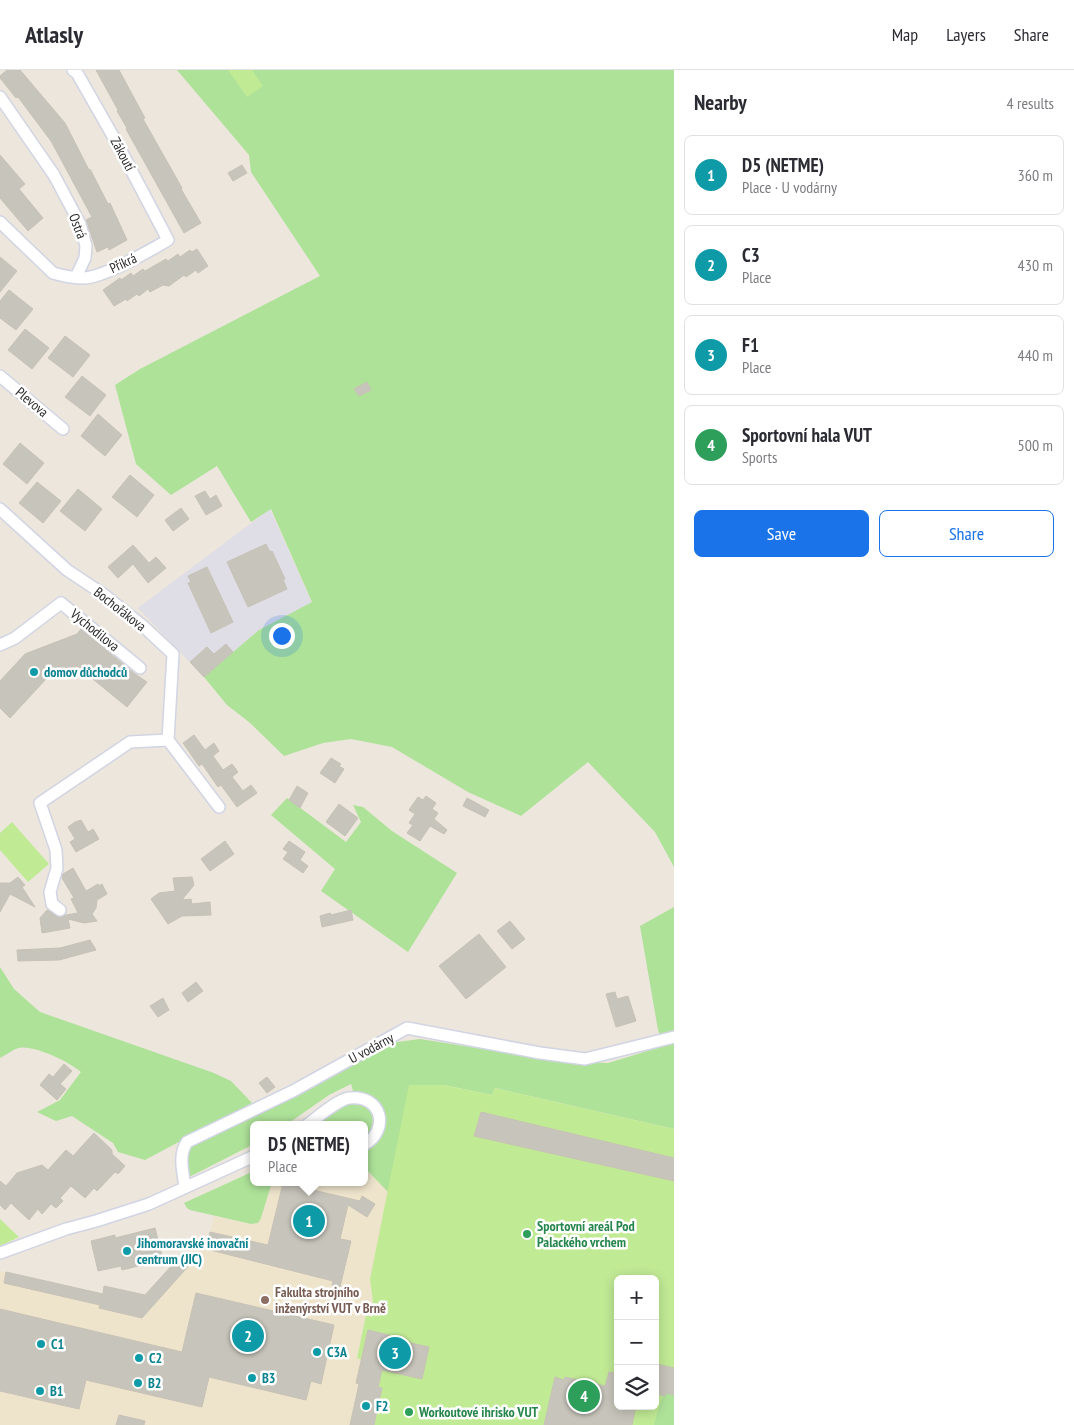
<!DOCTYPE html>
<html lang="en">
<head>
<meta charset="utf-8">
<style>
	:root { --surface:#fff; --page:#f7f7f7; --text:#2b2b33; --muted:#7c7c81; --line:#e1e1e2; --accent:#1a73e8 }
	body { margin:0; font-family:"PT Sans Narrow",sans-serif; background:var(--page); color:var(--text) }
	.controls { position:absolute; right:15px; bottom:15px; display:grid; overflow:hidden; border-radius:8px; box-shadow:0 2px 12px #0003 }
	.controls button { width:45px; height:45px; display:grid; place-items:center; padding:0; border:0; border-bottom:1px solid var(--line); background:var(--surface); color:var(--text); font:25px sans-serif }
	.you { position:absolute; left:281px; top:565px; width:18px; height:18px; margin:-12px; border:4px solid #fff; border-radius:50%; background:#1a73e8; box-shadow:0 0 0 8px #1a73e833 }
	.badge { display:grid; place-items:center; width:32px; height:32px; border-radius:50%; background:var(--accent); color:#fff; font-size:16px; font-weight:700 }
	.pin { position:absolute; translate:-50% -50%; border:2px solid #fff; box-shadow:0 1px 5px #0006 }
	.popup { position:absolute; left:250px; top:1051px; width:118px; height:65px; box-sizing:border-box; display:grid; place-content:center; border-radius:8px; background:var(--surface); filter:drop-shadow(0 1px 4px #0005); font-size:16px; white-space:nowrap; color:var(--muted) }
	.popup b { font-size:19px; color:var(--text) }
	.popup::after { content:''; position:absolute; left:50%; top:100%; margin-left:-10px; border:10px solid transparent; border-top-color:var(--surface) }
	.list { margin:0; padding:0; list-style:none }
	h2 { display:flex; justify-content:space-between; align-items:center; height:65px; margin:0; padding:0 20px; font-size:21px }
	h2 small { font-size:16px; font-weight:400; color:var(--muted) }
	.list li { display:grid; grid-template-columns:32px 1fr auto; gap:15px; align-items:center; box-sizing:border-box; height:80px; margin:0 10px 10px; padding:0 10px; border:1px solid var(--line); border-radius:8px }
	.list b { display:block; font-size:19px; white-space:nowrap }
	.list p { margin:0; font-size:16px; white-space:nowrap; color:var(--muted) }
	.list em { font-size:16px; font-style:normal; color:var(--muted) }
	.actions { display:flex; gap:10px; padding:15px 20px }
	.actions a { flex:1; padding:11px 0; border:1px solid var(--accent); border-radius:8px; text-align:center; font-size:18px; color:var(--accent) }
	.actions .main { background:var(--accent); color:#fff }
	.icon { flex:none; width:28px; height:28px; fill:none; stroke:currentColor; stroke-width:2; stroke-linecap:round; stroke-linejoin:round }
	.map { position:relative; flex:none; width:674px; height:1355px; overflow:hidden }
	header { display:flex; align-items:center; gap:30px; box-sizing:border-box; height:70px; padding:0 25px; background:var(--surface); border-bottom:1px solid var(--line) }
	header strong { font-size:24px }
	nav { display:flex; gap:28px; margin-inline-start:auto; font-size:18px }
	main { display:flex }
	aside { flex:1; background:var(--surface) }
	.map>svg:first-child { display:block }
</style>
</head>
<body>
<header>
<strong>Atlasly</strong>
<nav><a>Map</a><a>Layers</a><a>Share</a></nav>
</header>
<main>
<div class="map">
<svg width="674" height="1355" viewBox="0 0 674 1355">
	<rect width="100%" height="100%" fill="#ece6dc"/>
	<path fill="#dfdde5" d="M270 439 312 533 259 560 204 607 138 538Z"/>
	<path fill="#eee4cc" d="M364 1097 388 1122 370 1209 374 1240 372 1247 366 1245 357 1288 362 1289 368 1260 389 1265 378 1317 382 1318 374 1355H0V1201L103 1224 100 1238 142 1248 192 1192 183 1183 194 1175 206 1179 214 1146 251 1154 258 1153 261 1148 272 1112H364Z"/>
	<path fill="#aee299" d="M177 0H674V797L655 762 588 692 521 746 468 722 392 677 351 669 323 673 284 686 249 652 227 635 204 607 259 560 312 532 271 439 251 452 217 396 171 425 136 394 115 315 140 299 320 206 251 102 249 85Z
		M287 728 346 772 361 752 353 735 363 737 392 761 457 803 408 882 321 821 335 799 271 745Z
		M674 837V1059L495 1018 492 1025 444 1015H410L388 1122 364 1097V1081C398 1069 388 1023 353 1021L351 1014 329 1025 286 1055H254V1074L189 1107 186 1076 397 972 420 969 566 992 608 993 664 976 658 960 640 856Z
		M0 897 14 919 40 942 214 1003 231 1011 252 1033 145 1090 118 1082 113 1073 72 1046 56 1051 37 1042 60 1030 81 1002C70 992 33 974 18 978 12 980 6 985 0 988Z
		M351 1033C375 1035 379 1053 364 1069V1055H316L342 1037Z
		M254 1101V1112H272L261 1148 258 1153 251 1154 190 1140 187 1138 184 1133Z
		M665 1323 674 1325V1355H652L655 1336Z"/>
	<path fill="#c1ea95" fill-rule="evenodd" d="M228 0H252L263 16 247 27Z
		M12 752 49 794 28 812 0 780V763Z
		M409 1015H444L492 1025 495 1018 674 1059V1325L665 1323 661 1330 654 1355H374L382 1318 378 1317 389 1265 369 1260 362 1290 357 1288 366 1245 372 1247 374 1240 370 1209ZM618 1209H655V1336H618Z
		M0 1149 19 1167 0 1176Z"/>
	<path fill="#c7c4bb" stroke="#c7c2b6" d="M7 0H20L65 53 89 100 90 99 108 134 110 133 127 170 109 180 108 177 97 182 86 150 92 147 51 71 18 27 16 28 0 8V6Z
		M96 0H119L145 48 143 49 182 118 181 119 201 153 184 163 126 59 127 58 117 41 118 40Z
		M0 85 25 114 19 119 43 148 28 161 0 128Z
		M242 95 247 103 233 111 228 103Z
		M197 179 208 196 198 203 196 200 186 207 184 205 169 216 163 215 150 222 148 219 139 226 137 224 127 231 126 229 114 236 103 220 120 208 121 210 131 203 133 206 143 199 145 201 166 189 168 191 178 184 180 187 190 180 192 182Z
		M0 187 17 201 0 222Z
		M9 220 33 239 16 260 0 248V231Z
		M25 259 49 278 32 299 8 280Z
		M65 266 90 285 73 307 48 288Z
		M82 306 106 325 90 346 65 327Z
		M367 312 371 320 359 326 354 319Z
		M98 344 122 365 105 386 81 366Z
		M20 373 44 393 27 414 3 394Z
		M130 405 154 425 137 447 112 427Z
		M37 412 61 431 43 453 19 433Z
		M78 419 102 439 85 461 60 441Z
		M205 421 210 429 216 425 222 436 206 445 195 426Z
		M181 438 189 449 173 461 165 450Z
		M266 474 270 482 272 481 285 509 283 510 287 519 248 537 227 492Z
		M133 475 149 493 156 487 166 498 148 513 133 494 118 508 108 497Z
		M207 497 233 552 211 563 188 513 191 512 188 506Z
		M81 559 135 604 147 612 127 637 77 596 47 608 10 648 0 638V611L25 584 77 564Z
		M226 574 233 582 204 607 190 592 207 577 214 584Z
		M194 665 205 680 214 673 219 681 213 686 223 700 232 694 238 702 232 707 243 721 251 715 257 723 237 737 221 715 218 717 202 694 199 696 183 673Z
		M331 688 341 694 339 696 344 699 335 713 320 703Z
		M297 716 308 723 300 738 289 730Z
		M426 726 436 733 432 739 438 743 434 749 447 760 444 764 430 756 420 771 407 763 413 755 409 753 415 744 409 740 418 727 423 730Z
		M467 728 489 740 485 747 463 736Z
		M339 734 358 748 345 766 326 752Z
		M81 750 88 762 93 759 99 769 76 782 70 772 75 769 68 757 75 752Z
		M225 771 234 784 210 801 201 789Z
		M289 771 305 782 300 790 308 796 303 803 283 789 288 782 283 779Z
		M73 798 86 821 98 814 99 816 102 814 107 824 97 830 96 838 92 844 97 851 84 853 68 849 70 858 42 863 40 848 47 840 60 847 66 845 78 843 71 829 74 828 62 808 63 804Z
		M18 807 25 815 22 817 35 837 10 824 0 842V813H10Z
		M192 807 194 815 182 830 191 829 192 834 210 832 211 845 182 846 168 854 151 829 159 823 175 821 173 808Z
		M351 840 353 850 322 857 320 846 330 843 331 845Z
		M510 851 525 869 512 879 497 861Z
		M479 864 506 897 466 929 439 896Z
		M90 870 96 880 59 890 18 891 17 880 60 878Z
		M196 912 203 921 188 932 182 923Z
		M615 922 617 929 628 926 636 951 616 957 606 924Z
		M163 928 169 940 158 947 150 936Z
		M64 994 72 1001 60 1014 66 1019 57 1030 40 1015 49 1004 53 1007Z
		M267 1007 275 1017 267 1023 259 1013Z
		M481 1042 674 1088V1111L474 1066Z
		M94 1063 112 1080V1084L125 1096 118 1104 115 1102 97 1121 94 1118 85 1128 71 1116 60 1128 63 1131 56 1138 51 1134 42 1144 38 1139 29 1150 11 1133 5 1140 0 1135V1111L6 1116 17 1103 42 1095 48 1100 66 1080 73 1086Z
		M283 1113 360 1131 362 1126 375 1134 367 1147 348 1135 340 1169 351 1171 340 1217 332 1215 333 1211 206 1179 210 1162 268 1175Z
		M155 1158 163 1190 122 1200 121 1196 98 1201 91 1171 115 1165V1168Z
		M183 1183 193 1191 142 1248 99 1238 100 1235 4 1213 6 1202 103 1224 104 1216 145 1225Z
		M196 1223 334 1255 321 1314 311 1311 306 1330 209 1307 202 1337 86 1310 79 1339 0 1321V1239L182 1282Z
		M368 1260 389 1265V1268L429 1277 422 1309 382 1300 378 1317 382 1318 374 1355H350L359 1314 356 1313Z
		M657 1294 674 1298V1325L665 1323V1326L655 1324Z
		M609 1302 618 1304V1336H636L632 1355H544L555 1307 564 1310 565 1307 605 1316Z
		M119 1345 145 1351 144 1355H116Z"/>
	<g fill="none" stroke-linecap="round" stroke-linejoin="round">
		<defs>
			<path id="minor" d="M0 27 54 105 80 154 86 176 85 188 76 207
				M0 152 53 203C63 206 74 208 84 208 105 207 149 181 168 170L118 75 77 3 73 0
				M0 306 63 359
				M0 439 67 500 103 524 143 556 173 584 168 670 219 737
				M0 575 15 568 61 533 140 598
				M60 840 52 834 50 822 57 798 56 780 40 733 130 672 168 670
				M307 1055C318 1047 337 1030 349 1028 381 1024 391 1059 364 1075
				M185 1117C183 1102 178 1085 187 1072L293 1021 407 958 540 983 585 989 674 967
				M0 1183 66 1159 96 1151 149 1134 254 1086"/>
		</defs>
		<use href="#minor" stroke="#d1d4e3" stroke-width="14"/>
		<use href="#minor" stroke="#fff" stroke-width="11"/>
	</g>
	<g fill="#0f9aa8" stroke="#fff" stroke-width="2">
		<circle cx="34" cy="602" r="5"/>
		<circle cx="127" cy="1181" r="5"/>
		<circle cx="41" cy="1274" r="5"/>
		<circle cx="317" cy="1282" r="5"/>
		<circle cx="139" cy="1288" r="5"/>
		<circle cx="252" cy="1308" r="5"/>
		<circle cx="138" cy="1313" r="5"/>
		<circle cx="40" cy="1321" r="5"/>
		<circle cx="366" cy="1336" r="5"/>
	</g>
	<g fill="#2e9e5b" stroke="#fff" stroke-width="2">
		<circle cx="527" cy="1164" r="5"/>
		<circle cx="409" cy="1342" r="5"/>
	</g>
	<circle fill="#8d6e63" stroke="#fff" stroke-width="2" cx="265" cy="1230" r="5"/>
	<g text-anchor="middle" stroke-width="5" stroke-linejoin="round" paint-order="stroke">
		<g font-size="14" fill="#2a2a2a" stroke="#fff">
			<text transform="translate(123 84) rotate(62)" y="5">Zákoutí</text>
			<text transform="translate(78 156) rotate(69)" y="5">Ostrá</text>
			<text transform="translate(123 193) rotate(-25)" y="5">Příkrá</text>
			<text transform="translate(32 332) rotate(40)" y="5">Plevova</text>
			<text transform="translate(120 539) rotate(38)" y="5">Bochořákova</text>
			<text transform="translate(95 560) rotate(39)" y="5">Vychodilova</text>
			<text transform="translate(371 978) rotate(-28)" y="5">U vodárny</text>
		</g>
		<g font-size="14" font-weight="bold" fill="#0d838f" stroke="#fff" text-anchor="start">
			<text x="44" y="607">domov důchodců</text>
			<text x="137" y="1178">Jihomoravské inovační<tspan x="137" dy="16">centrum (JIC)</tspan></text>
			<text x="51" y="1279">C1</text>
			<text x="327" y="1287">C3A</text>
			<text x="149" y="1293">C2</text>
			<text x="262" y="1313">B3</text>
			<text x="148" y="1318">B2</text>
			<text x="50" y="1326">B1</text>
			<text x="376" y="1341">F2</text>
		</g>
		<g font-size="14" font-weight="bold" fill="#27864d" stroke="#fff" text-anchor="start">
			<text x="537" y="1161">Sportovní areál Pod<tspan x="537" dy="16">Palackého vrchem</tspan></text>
			<text x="419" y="1347">Workoutové ihrisko VUT</text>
		</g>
		<g font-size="14" font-weight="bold" fill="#785e54" stroke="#fff" text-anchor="start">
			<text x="275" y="1227">Fakulta strojního<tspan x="275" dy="16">inženýrství VUT v Brně</tspan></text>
		</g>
	</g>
</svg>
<div class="controls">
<button>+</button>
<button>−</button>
<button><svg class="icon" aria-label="layers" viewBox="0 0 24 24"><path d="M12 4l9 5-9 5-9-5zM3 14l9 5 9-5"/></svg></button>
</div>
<div class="you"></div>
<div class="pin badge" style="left:309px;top:1151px;background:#0f9aa8">1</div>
<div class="popup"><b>D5 (NETME)</b>Place</div>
<div class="pin badge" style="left:248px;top:1266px;background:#0f9aa8">2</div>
<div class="pin badge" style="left:395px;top:1283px;background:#0f9aa8">3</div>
<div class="pin badge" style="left:584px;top:1326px;background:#2e9e5b">4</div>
</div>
<aside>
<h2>Nearby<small>4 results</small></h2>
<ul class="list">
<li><span class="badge" style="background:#0f9aa8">1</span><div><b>D5 (NETME)</b><p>Place · U vodárny</p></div><em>360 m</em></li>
<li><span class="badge" style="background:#0f9aa8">2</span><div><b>C3</b><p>Place</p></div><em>430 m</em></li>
<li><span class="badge" style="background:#0f9aa8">3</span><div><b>F1</b><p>Place</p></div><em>440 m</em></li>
<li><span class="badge" style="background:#2e9e5b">4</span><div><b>Sportovní hala VUT</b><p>Sports</p></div><em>500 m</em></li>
</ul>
<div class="actions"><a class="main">Save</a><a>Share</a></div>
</aside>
</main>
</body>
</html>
